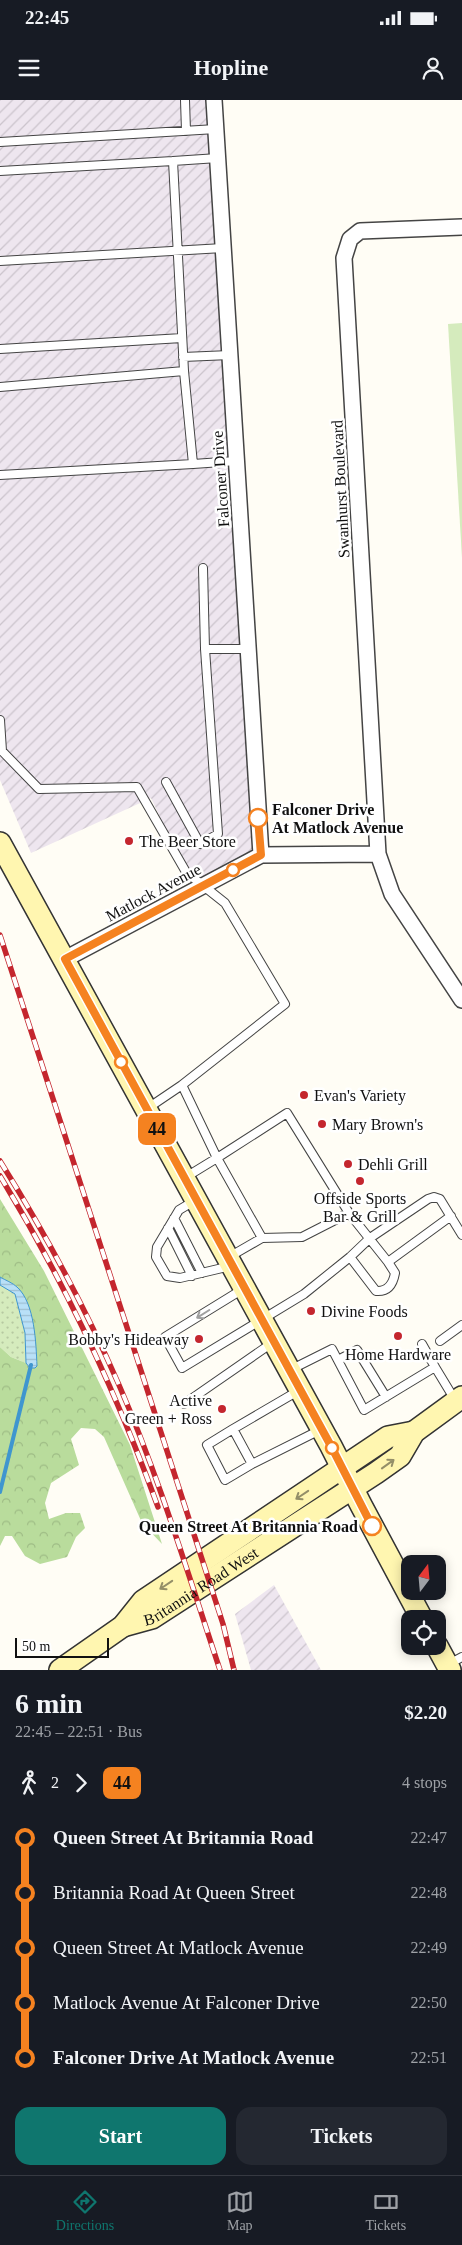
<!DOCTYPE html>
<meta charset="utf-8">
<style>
:root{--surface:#171b24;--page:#242831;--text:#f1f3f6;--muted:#9ea1a6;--line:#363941;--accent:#0f766e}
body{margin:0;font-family:Georgia,serif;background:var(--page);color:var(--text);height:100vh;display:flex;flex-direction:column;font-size:19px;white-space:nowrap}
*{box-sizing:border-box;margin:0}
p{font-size:16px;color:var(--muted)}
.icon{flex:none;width:28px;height:28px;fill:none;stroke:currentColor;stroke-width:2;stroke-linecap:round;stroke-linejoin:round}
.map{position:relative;height:1570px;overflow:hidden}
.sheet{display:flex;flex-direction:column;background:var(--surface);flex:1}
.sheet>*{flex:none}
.badge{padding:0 10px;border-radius:8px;font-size:18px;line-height:32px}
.needle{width:32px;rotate:16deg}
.tools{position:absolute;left:401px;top:1455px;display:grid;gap:10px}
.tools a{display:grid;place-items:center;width:45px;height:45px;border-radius:10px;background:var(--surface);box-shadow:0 2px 12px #0003;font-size:25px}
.scale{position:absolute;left:15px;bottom:12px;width:94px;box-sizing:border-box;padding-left:5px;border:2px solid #111;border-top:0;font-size:14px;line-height:18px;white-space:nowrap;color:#111;-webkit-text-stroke:4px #fff;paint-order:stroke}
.map>.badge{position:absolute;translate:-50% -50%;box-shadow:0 0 0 2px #fff}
.legs{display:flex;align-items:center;gap:8px;height:55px;padding:0 15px;font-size:16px}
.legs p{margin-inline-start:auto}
.head{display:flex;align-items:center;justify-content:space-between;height:85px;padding:0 15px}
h1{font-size:28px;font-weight:600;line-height:38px}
.primary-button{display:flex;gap:10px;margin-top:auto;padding:10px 15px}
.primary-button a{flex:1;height:58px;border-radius:15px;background:var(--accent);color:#fff;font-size:20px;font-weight:600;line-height:58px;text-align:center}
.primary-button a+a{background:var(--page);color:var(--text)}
ul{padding:0 15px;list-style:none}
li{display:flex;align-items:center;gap:18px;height:55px;font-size:19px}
li i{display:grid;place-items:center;width:8px;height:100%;margin:0 6px;background:currentColor}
li i::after{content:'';width:12px;height:12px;margin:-6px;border:4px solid;border-radius:50%;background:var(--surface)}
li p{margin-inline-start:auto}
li:first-child i{background:linear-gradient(#0000 50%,currentColor 0)}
li:last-child i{background:linear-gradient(currentColor 50%,#0000 0)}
.status{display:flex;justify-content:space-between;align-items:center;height:35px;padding:0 25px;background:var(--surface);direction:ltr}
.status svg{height:14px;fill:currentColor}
header{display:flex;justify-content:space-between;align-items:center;height:65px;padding:0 15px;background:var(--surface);font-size:22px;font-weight:600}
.dock{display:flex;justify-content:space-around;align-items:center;height:70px;border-top:1px solid var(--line);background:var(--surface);font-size:14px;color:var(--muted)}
.dock a{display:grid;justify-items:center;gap:2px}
.dock .selected{color:var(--accent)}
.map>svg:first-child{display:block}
.industrial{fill:url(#industrial-furrows)}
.grass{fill:url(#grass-dots)}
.forest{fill:url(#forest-crowns)}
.park{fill:#d5ebbd}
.water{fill:url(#water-rules);stroke:#3f96cf}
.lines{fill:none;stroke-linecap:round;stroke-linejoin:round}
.stream{stroke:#3f96cf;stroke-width:4}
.lane-casing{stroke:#444;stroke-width:10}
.street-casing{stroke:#444;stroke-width:18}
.secondary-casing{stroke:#333;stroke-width:24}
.lane{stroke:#fff;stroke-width:8}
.street{stroke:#fff;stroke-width:15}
.secondary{stroke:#fff6b0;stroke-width:21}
.rail-casing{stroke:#c4262e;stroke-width:5.5}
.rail{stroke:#fff;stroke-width:4;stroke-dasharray:11;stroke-linecap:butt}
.oneway{stroke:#a0a0a0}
.oneway2{stroke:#948f68}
.line-1-casing{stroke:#fff;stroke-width:11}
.line-1{stroke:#f58220;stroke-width:8}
.stop-1-dot{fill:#fff;stroke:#f58220;stroke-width:2.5}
.poi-dot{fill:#c4262e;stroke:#fff;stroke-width:2}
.labels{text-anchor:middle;stroke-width:5;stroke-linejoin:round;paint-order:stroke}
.street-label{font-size:16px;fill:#111;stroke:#fff}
.stop-label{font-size:16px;font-weight:bold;fill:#111;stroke:#fff;text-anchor:start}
.poi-label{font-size:16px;fill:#111;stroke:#fff;text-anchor:start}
</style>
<div class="status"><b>22:45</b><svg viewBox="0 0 49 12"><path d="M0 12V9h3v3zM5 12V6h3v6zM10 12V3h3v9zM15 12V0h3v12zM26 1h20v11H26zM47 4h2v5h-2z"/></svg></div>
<header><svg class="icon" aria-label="menu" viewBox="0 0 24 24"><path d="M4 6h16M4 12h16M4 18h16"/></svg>Hopline<svg class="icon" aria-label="person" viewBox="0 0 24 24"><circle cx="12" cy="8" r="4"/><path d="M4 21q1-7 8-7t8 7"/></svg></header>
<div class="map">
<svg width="462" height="1570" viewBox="0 0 462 1570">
<defs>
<pattern id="industrial-furrows" width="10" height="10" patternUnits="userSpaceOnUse" patternTransform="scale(1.25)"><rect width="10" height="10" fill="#eee6ef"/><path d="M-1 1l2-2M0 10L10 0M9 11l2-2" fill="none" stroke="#cbc4cc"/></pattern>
<pattern id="grass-dots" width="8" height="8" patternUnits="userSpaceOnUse" patternTransform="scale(1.25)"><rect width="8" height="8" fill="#d5ebbd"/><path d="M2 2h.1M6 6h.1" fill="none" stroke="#b6c8a1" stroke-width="1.8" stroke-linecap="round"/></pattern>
<pattern id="forest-crowns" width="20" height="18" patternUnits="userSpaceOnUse" patternTransform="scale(1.25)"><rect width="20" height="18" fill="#b9dc9c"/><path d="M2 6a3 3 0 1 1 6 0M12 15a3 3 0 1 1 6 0" fill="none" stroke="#9ebc85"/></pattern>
<pattern id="water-rules" width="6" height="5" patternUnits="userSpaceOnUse" patternTransform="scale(1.25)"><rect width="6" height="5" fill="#b9e0f7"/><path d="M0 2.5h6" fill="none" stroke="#9ebfd3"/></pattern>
</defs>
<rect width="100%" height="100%" fill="#fffdf5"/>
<!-- industrial -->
<path class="industrial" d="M0,0H214L261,755L204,786L186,772L151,698L31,753L0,680Z
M274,1485L321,1570H251L235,1514Z"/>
<!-- grass -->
<path class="grass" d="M0,1185C5,1187 10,1188 14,1192C26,1206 26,1245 26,1263L11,1257L0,1247Z"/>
<!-- forest -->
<path class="forest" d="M0,1099L44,1171L130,1345L162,1444L142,1423L104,1337L95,1329L81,1328L71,1339L79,1365L51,1383L45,1403L49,1419L66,1413H80L85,1428L76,1437L67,1457L40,1464L25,1456L12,1436H5L0,1446V1247L11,1257L26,1263L28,1266L35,1268L37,1266L36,1249L18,1187L0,1177Z"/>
<!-- park -->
<path class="park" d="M462,223V458L448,224Z"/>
<!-- water -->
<path class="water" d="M0,1177C5,1180 13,1183 17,1187C35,1203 36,1244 37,1266L35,1268H30L26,1263L25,1233L15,1194L0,1185Z"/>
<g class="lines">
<!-- stream -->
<path class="stream" d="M0,1392L31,1265"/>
<defs>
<path id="lane" d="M185,0L186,31
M0,42L216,29
M218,58L173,61L184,271L193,364L236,361
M0,71L173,61
M0,161L223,148
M0,249L182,238
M183,257L230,255
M0,287L184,271
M0,375L193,364
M203,468L205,549H248
M0,620L2,651L39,689L137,687L186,772L225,803L285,904L182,985
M166,682L200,744L218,734L205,549
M148,1008L182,985L217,1058L287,1013L349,1113L388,1162L451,1116
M186,1077L217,1058L262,1138L229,1157
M194,1101L179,1110L157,1147L156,1157L167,1176L180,1178L231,1166
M174,1118L202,1173
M168,1128L192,1176
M262,1138L302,1137L349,1113
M350,1157L376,1191C388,1192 393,1184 395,1173L388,1162
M243,1189L165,1237L182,1268L304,1194L350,1157L370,1138L428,1099L434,1097L440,1099L462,1135
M440,1241L462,1225
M422,1244L435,1267
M338,1260L357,1250L386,1297
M290,1270L332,1249L364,1310L435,1267L455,1300
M298,1291L233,1329L252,1364L320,1330
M184,1304L272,1243
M233,1329L207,1345L225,1380L252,1364
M449,1564L462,1557"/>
<path id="street" d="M214,0L261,755
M462,127L360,131L350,139L344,158L378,754L392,794L462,900
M65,859L261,755L378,754"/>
<g id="secondary">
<path d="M0,743L331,1346L361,1405L422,1519"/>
<path id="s1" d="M123,1526L152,1518L376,1373L400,1356L414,1332L462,1297"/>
<path d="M437,1546L450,1570"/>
<path d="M60,1570L123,1526L143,1501L388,1337L414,1332"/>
</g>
</defs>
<!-- lane casing -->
<use href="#lane" class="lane-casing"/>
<!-- street casing -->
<use href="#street" class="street-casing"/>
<!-- secondary casing -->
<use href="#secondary" class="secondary-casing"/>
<!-- lane -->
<use href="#lane" class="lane"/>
<!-- street -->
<use href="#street" class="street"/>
<!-- secondary -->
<use href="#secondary" class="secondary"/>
<defs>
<path id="rail" d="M0,835L223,1524L234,1570
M0,1061C45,1133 85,1207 119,1285C159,1377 188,1474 220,1570
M0,1076C64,1181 116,1291 158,1407"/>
</defs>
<!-- rail casing -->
<use href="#rail" class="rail-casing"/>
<!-- rail -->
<use href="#rail" class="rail"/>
</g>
<!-- one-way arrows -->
<defs><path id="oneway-shaft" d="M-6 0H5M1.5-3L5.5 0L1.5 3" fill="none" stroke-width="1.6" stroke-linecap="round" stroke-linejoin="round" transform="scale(1.25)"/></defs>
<use class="oneway" href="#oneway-shaft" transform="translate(203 1214) rotate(148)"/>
<g class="oneway2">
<use href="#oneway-shaft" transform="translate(388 1364) rotate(-36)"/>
<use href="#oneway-shaft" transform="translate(302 1395) rotate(146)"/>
<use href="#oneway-shaft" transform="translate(166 1485) rotate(146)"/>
</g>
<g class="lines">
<defs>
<path id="line-1" d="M258,718L261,755L65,859L331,1346L372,1426"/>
</defs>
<!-- line-1 casing -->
<use href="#line-1" class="line-1-casing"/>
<!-- line-1 -->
<use href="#line-1" class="line-1"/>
</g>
<!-- markers -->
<g class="stop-1-dot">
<circle cx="258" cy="718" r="9"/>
<circle cx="233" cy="770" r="6"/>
<circle cx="121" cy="962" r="6"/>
<circle cx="332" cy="1348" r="6"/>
<circle cx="372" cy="1426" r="9"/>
</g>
<g class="poi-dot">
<circle cx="129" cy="741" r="5"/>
<circle cx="304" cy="995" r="5"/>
<circle cx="322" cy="1024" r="5"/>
<circle cx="348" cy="1064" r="5"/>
<circle cx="360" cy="1081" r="5"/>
<circle cx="311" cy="1211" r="5"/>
<circle cx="398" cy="1236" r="5"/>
<circle cx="199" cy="1239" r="5"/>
<circle cx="222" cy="1309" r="5"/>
</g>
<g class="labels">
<!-- street labels -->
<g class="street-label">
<text transform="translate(220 379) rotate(-94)" y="6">Falconer Drive</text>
<text transform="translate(340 389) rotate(-93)" y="6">Swanhurst Boulevard</text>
<text transform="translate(153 792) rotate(-28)" y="6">Matlock Avenue</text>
<text dy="6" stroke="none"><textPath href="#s1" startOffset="88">Britannia Road West</textPath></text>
</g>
<!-- stop labels -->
<g class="stop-label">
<text x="272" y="715">Falconer Drive<tspan x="272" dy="18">At Matlock Avenue</tspan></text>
<text x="358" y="1432" text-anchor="end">Queen Street At Britannia Road</text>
</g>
<!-- poi labels -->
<g class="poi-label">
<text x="139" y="747">The Beer Store</text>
<text x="314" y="1001">Evan's Variety</text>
<text x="332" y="1030">Mary Brown's</text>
<text x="358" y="1070">Dehli Grill</text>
<text x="360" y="1104" text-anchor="middle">Offside Sports<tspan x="360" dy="18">Bar &amp; Grill</tspan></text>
<text x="321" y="1217">Divine Foods</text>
<text x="189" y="1245" text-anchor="end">Bobby's Hideaway</text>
<text x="398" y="1260" text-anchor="middle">Home Hardware</text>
<text x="212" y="1306" text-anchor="end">Active<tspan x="212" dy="18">Green + Ross</tspan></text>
</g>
</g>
</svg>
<div class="tools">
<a><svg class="needle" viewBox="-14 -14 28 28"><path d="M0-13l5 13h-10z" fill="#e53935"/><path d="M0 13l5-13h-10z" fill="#9ea1a6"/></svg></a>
<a><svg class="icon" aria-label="locate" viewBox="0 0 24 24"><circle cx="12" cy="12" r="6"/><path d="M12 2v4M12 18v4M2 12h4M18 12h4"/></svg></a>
</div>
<div class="scale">50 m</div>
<b class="badge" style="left:157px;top:1029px;background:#f58220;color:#111">44</b>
</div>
<section class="sheet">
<div class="head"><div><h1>6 min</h1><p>22:45 – 22:51 · Bus</p></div><b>$2.20</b></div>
<div class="legs"><svg class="icon" aria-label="walk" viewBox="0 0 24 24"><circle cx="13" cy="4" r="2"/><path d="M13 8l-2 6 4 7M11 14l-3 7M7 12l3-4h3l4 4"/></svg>2<svg class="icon" aria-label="forward" viewBox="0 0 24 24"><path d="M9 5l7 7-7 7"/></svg><b class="badge" style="background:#f58220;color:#111">44</b><p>4 stops</p></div>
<ul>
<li><i style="color:#f58220"></i><b>Queen Street At Britannia Road</b><p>22:47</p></li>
<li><i style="color:#f58220"></i><span>Britannia Road At Queen Street</span><p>22:48</p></li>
<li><i style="color:#f58220"></i><span>Queen Street At Matlock Avenue</span><p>22:49</p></li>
<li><i style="color:#f58220"></i><span>Matlock Avenue At Falconer Drive</span><p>22:50</p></li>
<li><i style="color:#f58220"></i><b>Falconer Drive At Matlock Avenue</b><p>22:51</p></li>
</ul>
<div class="primary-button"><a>Start</a><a>Tickets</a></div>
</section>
<nav class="dock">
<a class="selected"><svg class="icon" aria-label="directions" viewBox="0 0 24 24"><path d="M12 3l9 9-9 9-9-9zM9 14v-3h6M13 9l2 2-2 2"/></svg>Directions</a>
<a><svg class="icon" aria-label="map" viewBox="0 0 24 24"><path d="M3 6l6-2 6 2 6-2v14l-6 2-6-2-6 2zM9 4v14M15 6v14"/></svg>Map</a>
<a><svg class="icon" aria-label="tickets" viewBox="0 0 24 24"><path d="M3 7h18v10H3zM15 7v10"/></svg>Tickets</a>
</nav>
